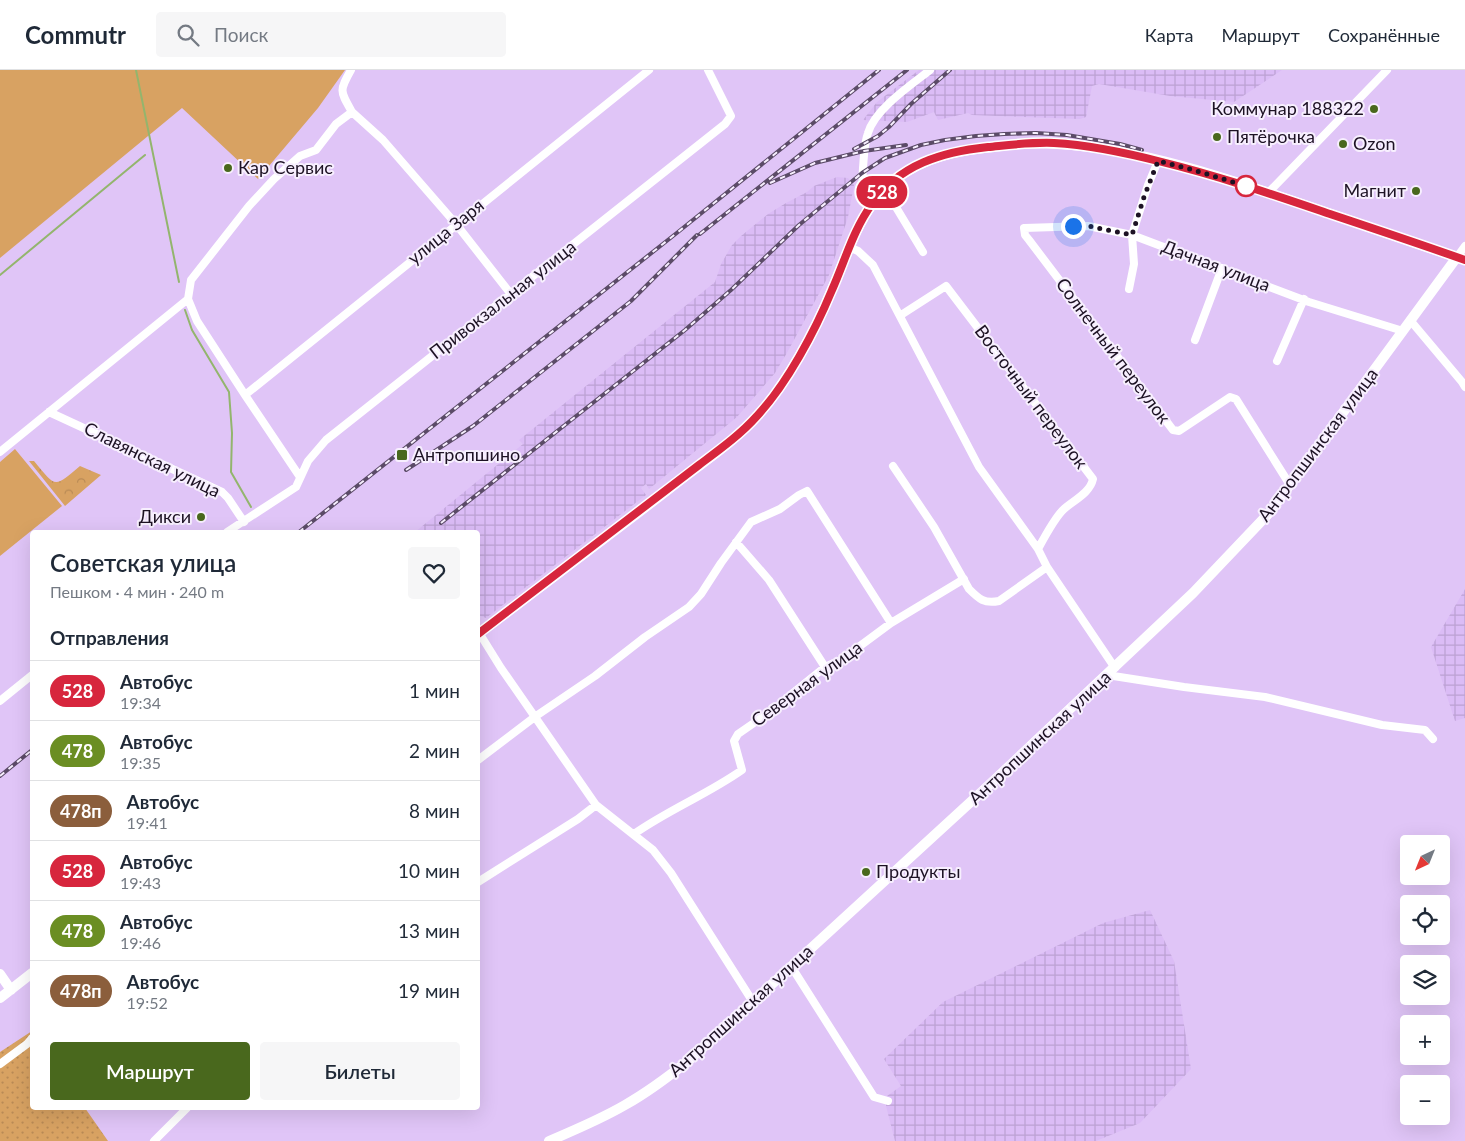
<!DOCTYPE html>
<html lang="ru">
<meta charset="utf-8">
<style>
:root{--surface:#fff;--page:#f6f6f7;--text:#1f2937;--muted:#747a83;--line:#e0e1e3;--accent:#49681d}
body{margin:0;font-family:Lato,sans-serif;background:var(--page);color:var(--text);height:100vh;display:flex;flex-direction:column;font-size:19px;white-space:nowrap}
*{box-sizing:border-box;margin:0}
p{font-size:16px;color:var(--muted)}
.icon{flex:none;width:28px;height:28px;fill:none;stroke:currentColor;stroke-width:2;stroke-linecap:round;stroke-linejoin:round}
.map{position:relative;flex:1;overflow:hidden}
.side{position:absolute;left:30px;top:460px;width:450px;height:580px;display:flex;flex-direction:column;background:var(--surface);border-radius:5px;box-shadow:0 5px 20px #0002}
.side>*{flex:none}
.badge{padding:0 10px;border-radius:16px;font-size:18px;line-height:32px}
.needle{width:32px;rotate:223deg}
.fabs{position:absolute;left:1400px;top:765px;display:grid;gap:10px}
.fabs a{display:grid;place-items:center;width:50px;height:50px;border-radius:5px;background:var(--surface);box-shadow:0 5px 20px #0002;font-size:25px}
.you{position:absolute;width:25px;height:25px;margin:-12px;border:4px solid #fff;border-radius:50%;background:#1a73e8;box-shadow:0 0 0 8px #1a73e833}
.map>.badge{position:absolute;translate:-50% -50%;box-shadow:0 0 0 2px #fff}
h2{padding:0 20px;font-size:19px;line-height:45px}
.round{display:grid;place-items:center;flex:none;width:52px;height:52px;border-radius:5px;background:var(--page)}
.overview{display:flex;align-items:center;justify-content:space-between;height:85px;padding:0 20px}
h1{font-size:24px;font-weight:600;line-height:38px}
.button{display:flex;gap:10px;margin-top:auto;padding:10px 20px}
.button a{flex:1;height:58px;border-radius:5px;background:var(--accent);color:#fff;font-size:20px;font-weight:600;line-height:58px;text-align:center}
.button a+a{background:var(--page);color:var(--text)}
ul{padding:0;list-style:none}
li{display:flex;align-items:center;gap:15px;height:60px;padding:0 20px;border-top:1px solid var(--line)}
li div{flex:1}
li b{display:block;font-size:19px}
li em{font-style:normal}
li .badge{min-width:55px;font-weight:700;text-align:center}
header{display:flex;align-items:center;gap:30px;box-sizing:border-box;height:70px;padding:0 25px;background:var(--surface);border-bottom:1px solid var(--line)}
header strong{font-size:24px}
nav{display:flex;gap:28px;margin-inline-start:auto;font-size:18px}
.search{width:350px;height:45px;background:var(--page);display:flex;align-items:center;gap:12px;box-sizing:border-box;padding:0 18px;border-radius:5px;color:var(--muted);font-size:19px}
.map>svg:first-child{display:block}
.industrial{fill:url(#industrial-grid)}
.grass{fill:#d8a262}
.park{fill:url(#park-crowns)}
.garden{fill:url(#garden-dots)}
.lines{fill:none;stroke-linecap:round;stroke-linejoin:round}
.stream{stroke:#93b56d;stroke-width:2}
.minor{stroke:#fff;stroke-width:8}
.tertiary{stroke:#fff;stroke-width:10}
.rail-casing{stroke:#5b4b67;stroke-width:4}
.rail{stroke:#f7effe;stroke-width:2;stroke-dasharray:5.5;stroke-linecap:butt}
.line-casing{stroke:#fff;stroke-width:11}
.line{stroke:#d7263d;stroke-width:8}
.walk{stroke:#1d1224;stroke-width:5;stroke-dasharray:0 9}
.poi-dot{fill:#49681d;stroke:#f7effe;stroke-width:2}
.stop-dot{fill:#fff;stroke:#d7263d;stroke-width:2.5}
.labels{text-anchor:middle;stroke-width:4;stroke-linejoin:round;paint-order:stroke}
.poi-label{font-size:18px;fill:#1d1224;stroke:#f7effe;text-anchor:start}
.street-label{font-size:18px;fill:#1d1224;stroke:#f7effe}
</style>
<header>
<strong>Commutr</strong>
<div class="search"><svg class="icon" aria-label="search" viewBox="0 0 24 24"><circle cx="10" cy="10" r="6"/><path d="M15 15l6 6"/></svg>Поиск</div>
<nav><a>Карта</a><a>Маршрут</a><a>Сохранённые</a></nav>
</header>
<div class="map">
<svg width="1465" height="1071" viewBox="0 0 1465 1071">
<defs>
<pattern id="industrial-grid" width="8" height="8" patternUnits="userSpaceOnUse" patternTransform="scale(1.25)"><rect width="8" height="8" fill="#dbbcf6"/><path d="M0 4h8M4 0v8" fill="none" stroke="#bca1d3"/></pattern>
<pattern id="park-crowns" width="20" height="18" patternUnits="userSpaceOnUse" patternTransform="scale(1.25)"><rect width="20" height="18" fill="#d8a262"/><path d="M2 6a3 3 0 1 1 6 0M12 15a3 3 0 1 1 6 0" fill="none" stroke="#b98a55"/></pattern>
<pattern id="garden-dots" width="8" height="8" patternUnits="userSpaceOnUse" patternTransform="scale(1.25)"><rect width="8" height="8" fill="#d8a262"/><path d="M2 2h.1M6 6h.1" fill="none" stroke="#b98a55" stroke-width="1.8" stroke-linecap="round"/></pattern>
</defs>
<rect width="100%" height="100%" fill="#e0c5f7"/>
<!-- industrial -->
<path class="industrial" d="M919,0H1282L1234,32L1170,26L1099,14L1092,16L1086,47L1080,49L972,45L968,43L938,50L934,42L907,52L863,50L877,32Z
M837,107L848,108L854,115L848,147L829,205L788,281L775,303L737,347L649,419L646,414L641,418L646,425L486,548L478,545V462H415L523,374L519,370L715,212L721,194L732,175L741,166L768,144L786,133L807,122L814,116Z
M1465,519V648L1455,651L1431,577Z
M1150,840L1174,891L1191,999L1140,1053L1096,1071H895L886,1036L887,1026L901,1016L884,989L943,932L1103,853Z"/>
<!-- grass -->
<path class="grass" d="M0,0H345L318,38L258,109L182,38L0,188Z
M15,379L62,436L0,486V392Z"/>
<!-- park -->
<path class="park" d="M29,391H34C56,417 53,419 80,396L101,405L65,436Z"/>
<!-- garden -->
<path class="garden" d="M32,961V1038H85L108,1071H0V982Z"/>
<g class="lines">
<!-- stream -->
<path class="stream" d="M136,0L179,212
M0,205L145,85
M185,240L192,260L229,322L232,363L231,402L251,437"/>
<!-- minor -->
<path class="minor" d="M352,42L383,70L456,154L510,223
M885,119L923,182
M1268,123L1387,0
M873,133C861,123 862,112 863,98C864,86 864,74 868,63C875,39 911,15 930,0
M849,177L858,181L873,195L979,397L1038,479L1047,497L1115,598
M1457,187L1465,176
M1129,219L1134,194L1132,165L1148,115L1158,91
M901,245L946,216L1093,409C1090,423 1074,430 1064,439C1055,447 1044,468 1038,479
M1410,250L1462,312L1465,317
M1195,270L1222,198
M1277,291L1304,229
M245,325L649,0
M49,342L222,422L228,428L244,452
M0,382L188,229
M893,396L934,457L969,519C979,529 984,534 999,531L1047,497
M300,407L245,325L197,251L188,229L191,210L249,136L274,109L300,86L316,80L336,54L352,42C340,21 339,21 351,0
M1290,415L1236,329L1230,327L1179,361L1173,360L1029,170L1025,165L1024,158L1088,156L1132,165L1309,232L1403,261
M227,462L296,417L308,391L326,370L725,54L731,46L708,0
M736,472L769,510L825,597
M478,561L501,598L596,735L653,780L671,803L753,932
M1107,605L1184,617L1265,627L1382,655L1425,660L1433,669
M0,631L32,605
M478,690L536,646L595,606L645,567L689,537L701,524L721,493L751,452L780,439L799,425L807,421L891,553
M634,764C668,740 708,724 742,700L734,671L738,664L777,637L794,622L825,597L841,590L891,553L964,509
M478,812L578,749L596,735
M791,896L874,1027L888,1031
M0,994L27,974L32,968
M154,1071L187,1038"/>
<!-- tertiary -->
<path class="tertiary" d="M478,564C541,516 606,468 669,419C699,395 733,373 759,344C788,311 816,259 833,217C848,183 858,147 884,120C910,92 947,82 984,78C1008,75 1033,72 1057,74C1147,79 1241,113 1325,142C1372,158 1418,174 1465,190
M0,904L11,920
M0,928L32,903
M549,1071C575,1060 601,1049 625,1035C648,1022 668,1007 688,991L987,717L1193,523L1270,442L1457,187"/>
<defs>
<path id="rail" d="M854,79L878,66L889,57L911,34L950,0
M770,113L815,93L864,81L906,75
M700,164L907,0
M406,400L473,356L631,231L697,165
M441,453L685,260L731,220L799,155L862,103L885,88L921,75L945,70L976,66L1004,64L1036,63L1067,65L1120,74L1142,80
M299,462L678,162L879,0
M0,706L32,680"/>
</defs>
<!-- rail casing -->
<use href="#rail" class="rail-casing"/>
<!-- rail -->
<use href="#rail" class="rail"/>
</g>
<g class="lines">
<defs>
<path id="line" d="M478,564L699,395C719,380 740,365 757,346C787,314 815,261 832,220C845,191 853,160 872,134C900,94 942,82 988,77C1009,75 1032,72 1054,73C1090,75 1127,83 1162,92C1219,106 1274,125 1330,144C1375,159 1420,174 1465,190"/>
</defs>
<!-- line casing -->
<use href="#line" class="line-casing"/>
<!-- line -->
<use href="#line" class="line"/>
<!-- walk -->
<path class="walk" d="M1073,156H1088L1132,165L1144,127L1158,91L1190,99L1246,116"/>
</g>
<!-- markers -->
<g class="poi-dot">
<circle cx="1374" cy="39" r="5"/>
<circle cx="1217" cy="67" r="5"/>
<circle cx="1343" cy="74" r="5"/>
<circle cx="228" cy="98" r="5"/>
<circle cx="1416" cy="121" r="5"/>
<rect x="396" y="379" width="12" height="12" rx="2.5"/>
<circle cx="201" cy="447" r="5"/>
<circle cx="866" cy="802" r="5"/>
</g>
<circle class="stop-dot" cx="1246" cy="116" r="10"/>
<g class="labels">
<!-- poi labels -->
<g class="poi-label">
<text x="1364" y="45" text-anchor="end">Коммунар 188322</text>
<text x="1227" y="73">Пятёрочка</text>
<text x="1353" y="80">Ozon</text>
<text x="238" y="104">Кар Сервис</text>
<text x="1406" y="127" text-anchor="end">Магнит</text>
<text x="413" y="391">Антропшино</text>
<text x="191" y="453" text-anchor="end">Дикси</text>
<text x="876" y="808">Продукты</text>
</g>
<!-- street labels -->
<g class="street-label">
<text transform="translate(446 162) rotate(-39)" y="6">улица Заря</text>
<text transform="translate(1216 196) rotate(21)" y="6">Дачная улица</text>
<text transform="translate(503 230) rotate(-38)" y="6">Привокзальная улица</text>
<text transform="translate(1113 281) rotate(53)" y="6">Солнечный переулок</text>
<text transform="translate(1031 327) rotate(53)" y="6">Восточный переулок</text>
<text transform="translate(1318 375) rotate(-53)" y="6">Антропшинская улица</text>
<text transform="translate(152 390) rotate(26)" y="6">Славянская улица</text>
<text transform="translate(807 614) rotate(-36)" y="6">Северная улица</text>
<text transform="translate(1040 668) rotate(-43)" y="6">Антропшинская улица</text>
<text transform="translate(741 941) rotate(-42)" y="6">Антропшинская улица</text>
</g>
</g>
</svg>
<div class="fabs">
<a><svg class="needle" viewBox="-14 -14 28 28"><path d="M0-13l5 13h-10z" fill="#e53935"/><path d="M0 13l5-13h-10z" fill="#747a83"/></svg></a>
<a><svg class="icon" aria-label="locate" viewBox="0 0 24 24"><circle cx="12" cy="12" r="6"/><path d="M12 2v4M12 18v4M2 12h4M18 12h4"/></svg></a>
<a><svg class="icon" aria-label="layers" viewBox="0 0 24 24"><path d="M12 4l9 5-9 5-9-5zM3 14l9 5 9-5"/></svg></a>
<a>+</a>
<a>−</a>
</div>
<div class="you" style="left:1073px;top:156px"></div>
<b class="badge" style="left:882px;top:122px;background:#d7263d;color:#fff">528</b>
<section class="side">
<div class="overview"><div><h1>Советская улица</h1><p>Пешком · 4 мин · 240 m</p></div><a class="round"><svg class="icon" aria-label="heart" viewBox="0 0 24 24"><path d="M12 20l-8-8c-3-5 5-10 8-4 3-6 11-1 8 4z"/></svg></a></div>
<h2>Отправления</h2>
<ul>
<li><span class="badge" style="background:#d7263d;color:#fff">528</span><div><b>Автобус</b><p>19:34</p></div><em>1 мин</em></li>
<li><span class="badge" style="background:#6b8e23;color:#fff">478</span><div><b>Автобус</b><p>19:35</p></div><em>2 мин</em></li>
<li><span class="badge" style="background:#8b5e3c;color:#fff">478п</span><div><b>Автобус</b><p>19:41</p></div><em>8 мин</em></li>
<li><span class="badge" style="background:#d7263d;color:#fff">528</span><div><b>Автобус</b><p>19:43</p></div><em>10 мин</em></li>
<li><span class="badge" style="background:#6b8e23;color:#fff">478</span><div><b>Автобус</b><p>19:46</p></div><em>13 мин</em></li>
<li><span class="badge" style="background:#8b5e3c;color:#fff">478п</span><div><b>Автобус</b><p>19:52</p></div><em>19 мин</em></li>
</ul>
<div class="button"><a>Маршрут</a><a>Билеты</a></div>
</section>
</div>
